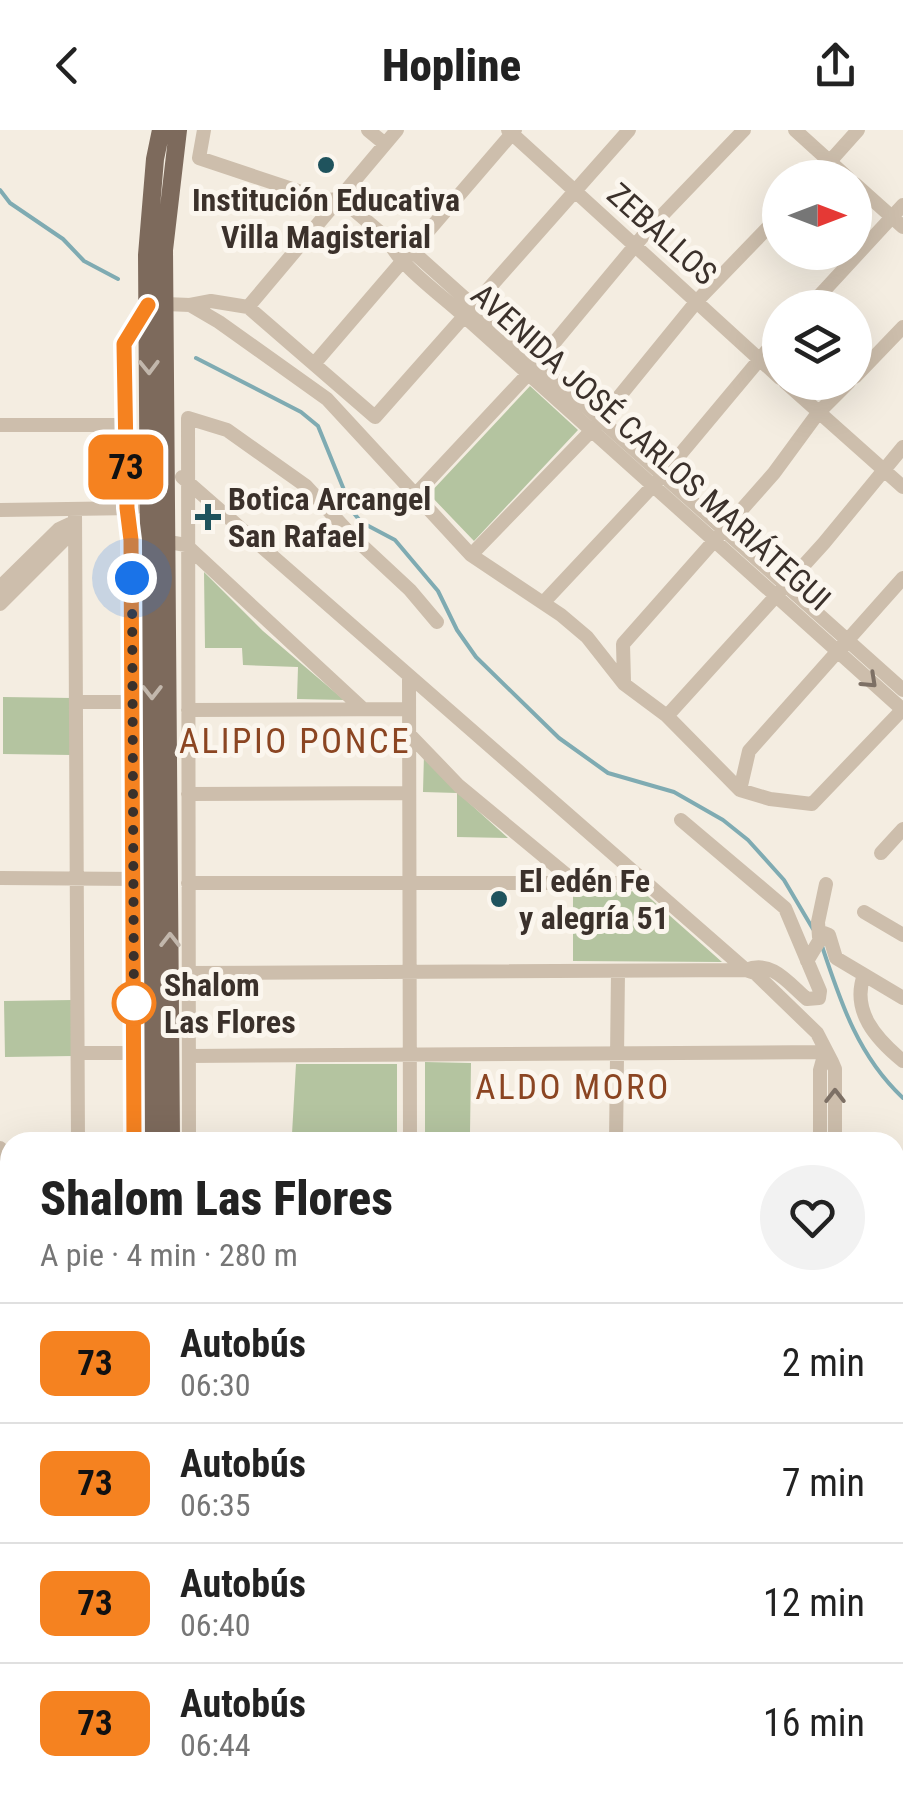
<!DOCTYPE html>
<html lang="es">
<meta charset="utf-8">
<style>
:root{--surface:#fff;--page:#f2f2f2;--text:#222;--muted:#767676;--line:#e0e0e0}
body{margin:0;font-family:"Roboto Condensed",sans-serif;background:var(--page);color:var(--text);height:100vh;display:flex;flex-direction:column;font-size:38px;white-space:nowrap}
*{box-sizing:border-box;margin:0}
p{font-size:32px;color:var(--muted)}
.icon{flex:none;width:55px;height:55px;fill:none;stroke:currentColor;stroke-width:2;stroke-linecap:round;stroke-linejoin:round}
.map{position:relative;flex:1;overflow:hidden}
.details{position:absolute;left:0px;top:1002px;width:905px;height:672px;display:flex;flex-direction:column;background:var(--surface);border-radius:30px 30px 0 0;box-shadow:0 10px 40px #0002}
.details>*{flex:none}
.badge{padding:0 20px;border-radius:15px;font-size:35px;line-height:65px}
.needle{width:65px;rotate:90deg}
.buttons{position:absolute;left:762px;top:30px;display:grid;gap:20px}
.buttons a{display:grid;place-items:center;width:110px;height:110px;border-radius:50%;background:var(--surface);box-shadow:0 10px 40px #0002;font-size:50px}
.you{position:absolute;width:50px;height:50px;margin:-25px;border:8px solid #fff;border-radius:50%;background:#1a73e8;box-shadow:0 0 0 15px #1a73e833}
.map>.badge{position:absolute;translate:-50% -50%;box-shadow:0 0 0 5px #fff}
.round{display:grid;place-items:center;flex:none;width:105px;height:105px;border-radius:52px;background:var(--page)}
.overview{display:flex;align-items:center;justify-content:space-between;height:170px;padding:0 40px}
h1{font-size:48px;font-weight:800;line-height:75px}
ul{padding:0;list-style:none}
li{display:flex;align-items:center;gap:30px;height:120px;padding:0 40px;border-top:2px solid var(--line)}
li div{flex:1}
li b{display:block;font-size:38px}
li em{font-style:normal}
li .badge{min-width:110px;font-weight:700;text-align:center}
header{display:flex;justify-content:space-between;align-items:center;height:130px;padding:0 40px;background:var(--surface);font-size:45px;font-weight:800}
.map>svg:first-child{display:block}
.green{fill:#b4c4a0}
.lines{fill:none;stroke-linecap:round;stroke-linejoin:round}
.stream{stroke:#7fabb2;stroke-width:4}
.minor{stroke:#cdbeac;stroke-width:14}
.major{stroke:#7d6a5c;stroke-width:18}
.oneway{stroke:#c2b7ac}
.oneway2{stroke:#7d7065}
.line-casing{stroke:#fff;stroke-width:22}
.line{stroke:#f58220;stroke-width:15}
.walk{stroke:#3b312b;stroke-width:10;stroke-dasharray:0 18}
.poi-dot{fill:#1f535d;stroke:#fbf6ee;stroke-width:4}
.stop-dot{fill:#fff;stroke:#f58220;stroke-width:5}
.labels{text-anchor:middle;stroke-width:10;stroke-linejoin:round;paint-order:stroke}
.poi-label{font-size:32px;font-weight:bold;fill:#3b312b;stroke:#fbf6ee;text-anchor:start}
.street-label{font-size:32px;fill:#3b312b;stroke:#fbf6ee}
.stop-label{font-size:32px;font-weight:bold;fill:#3b312b;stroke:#fbf6ee;text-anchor:start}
.neighbourhood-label{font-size:35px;letter-spacing:2.5px;fill:#8b4522;stroke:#fbf6ee}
</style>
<header><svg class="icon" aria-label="back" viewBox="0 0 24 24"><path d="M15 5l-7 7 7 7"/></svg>Hopline<svg class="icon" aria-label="share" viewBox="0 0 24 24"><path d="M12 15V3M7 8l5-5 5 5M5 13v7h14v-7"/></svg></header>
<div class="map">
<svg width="903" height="1673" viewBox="0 0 903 1673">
<rect width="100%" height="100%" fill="#f4ede1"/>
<!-- green -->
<path class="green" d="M530,256L578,300L474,411L429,364Z
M204,442L263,501L344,570L297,569L298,537L243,535L242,518H205Z
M3,567L72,568V625L3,624Z
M424,624L457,662L508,708L457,707V663L423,662Z
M642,761L722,832L573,831V763Z
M73,870V926L5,927L4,871Z
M425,932L471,933L470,1003H425Z
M296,934H397V1003L292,1004Z"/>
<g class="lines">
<!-- stream -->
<path class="stream" d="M0,60L10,73L63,109L84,131L118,149
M196,228L301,282L318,296L353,382L361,392L395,410L438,461L457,500L476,527L559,608L608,643L674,662L723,690L748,710L784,750L813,799
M822,816C841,873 858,926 903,968"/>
<!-- minor -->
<path class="minor" d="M204,0L199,28L325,70L341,69L388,109C397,134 444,167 464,186L903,580
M368,0L385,14
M508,0L780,248
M795,0L848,48
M815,48L858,0
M855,54L903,97
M388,109L397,111L412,121L903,560
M165,174L190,175L219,192L327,269L471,425L561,485L587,507L624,554L667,586L740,660L770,669L812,674L903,579
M190,175L211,171L248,177L375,287L629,0
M248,177L397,0
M808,178L903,75
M314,234L515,0
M855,247L903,197
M785,252L903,357
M0,295H126
M182,347L746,840L755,843L817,903L832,932L835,939V1012
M414,366L529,243L648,100L744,0
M0,380L135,378
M75,380L78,1012
M157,410L186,415L363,579
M471,425L592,300L697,171L780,85
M0,457L59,399L74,392
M543,473L663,345L780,205
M0,474L66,408L74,393
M409,546L410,1012
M624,552L623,514L774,343L818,283L849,252
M83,572H125
M188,580L408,579
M667,586L824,413L903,317
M408,603L459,656L575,752
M740,660L749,621L903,448
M188,664L408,663
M881,723L903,699
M0,748L139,749
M188,753H647
M864,782L903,805
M819,807L818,792L826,754
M807,831L824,803L829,805L836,828L903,868
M188,843L746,840C772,829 789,854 807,869L819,868L820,861L785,778L681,690
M864,845C851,881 876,909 903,931
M85,923H122
M189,926L825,922
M134,1012L131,411L127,378L124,215L147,176
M189,1012L188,288L227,300L306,356L352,406L410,460L437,492
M211,1012L820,1010
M616,1012L618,842
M820,1012V940L825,922
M0,1018L10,1028
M0,1035L10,1045
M895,1092H903
M0,1104H10
M0,1154H10
M0,1204H10
M895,1226H903
M0,1273L10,1263
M0,1290L10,1280
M895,1314H903
M895,1400H903
M895,1488H903
M0,1561H10
M895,1595H903
M80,1665V1673
M137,1665V1673
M193,1665V1673
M412,1665V1673
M622,1665V1673
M826,1665V1673
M842,1665V1673"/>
<!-- major -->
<path class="major" d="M153,1012L147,125L155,29L161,0
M171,1012L164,120L178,0
M156,1665V1673
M174,1665V1673"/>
</g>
<!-- one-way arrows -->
<defs><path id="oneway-chevron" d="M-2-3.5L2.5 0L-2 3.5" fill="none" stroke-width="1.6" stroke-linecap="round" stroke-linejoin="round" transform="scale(2.5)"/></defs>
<g class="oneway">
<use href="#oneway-chevron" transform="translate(149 237) rotate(89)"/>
<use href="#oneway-chevron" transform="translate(152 562) rotate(90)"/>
<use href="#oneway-chevron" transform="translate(170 810) rotate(-90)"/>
</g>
<g class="oneway2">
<use href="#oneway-chevron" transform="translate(870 551) rotate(43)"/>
<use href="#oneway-chevron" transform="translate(835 966) rotate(-90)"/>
</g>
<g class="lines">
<defs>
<path id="line" d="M134,1012L131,410L127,378L124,214L148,175"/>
</defs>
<!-- line casing -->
<use href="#line" class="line-casing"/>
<!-- line -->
<use href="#line" class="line"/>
<!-- walk -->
<path class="walk" d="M132,448L134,884V873"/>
</g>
<!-- markers -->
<g class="poi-dot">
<circle cx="326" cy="35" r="10"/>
<path d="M203 372h10v10h10v10h-10v10h-10v-10h-10v-10h10z"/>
<circle cx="499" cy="769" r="10"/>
</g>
<circle class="stop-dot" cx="134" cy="873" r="20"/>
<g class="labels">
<!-- poi labels -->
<g class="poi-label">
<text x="326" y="81" text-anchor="middle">Institución Educativa<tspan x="326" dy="37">Villa Magisterial</tspan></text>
<text x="228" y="380">Botica Arcangel<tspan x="228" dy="37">San Rafael</tspan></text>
<text x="519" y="762">El edén Fe<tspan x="519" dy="37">y alegría 51</tspan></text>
</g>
<!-- street labels -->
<g class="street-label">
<text transform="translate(662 104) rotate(42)" y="11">ZEBALLOS</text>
<text transform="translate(651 317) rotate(42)" y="11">AVENIDA JOSÉ CARLOS MARIÁTEGUI</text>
</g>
<!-- stop labels -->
<g class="stop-label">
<text x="164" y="866">Shalom<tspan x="164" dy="37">Las Flores</tspan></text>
</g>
<!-- neighbourhood labels -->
<g class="neighbourhood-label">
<text x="295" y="623">ALIPIO PONCE</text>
<text x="573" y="969">ALDO MORO</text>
</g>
</g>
</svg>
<div class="buttons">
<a><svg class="needle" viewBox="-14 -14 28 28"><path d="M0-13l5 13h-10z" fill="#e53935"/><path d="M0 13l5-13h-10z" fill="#767676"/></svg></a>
<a><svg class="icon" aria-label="layers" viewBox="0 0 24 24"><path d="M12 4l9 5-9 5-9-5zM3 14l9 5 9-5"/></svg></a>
</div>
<div class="you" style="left:132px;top:448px"></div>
<b class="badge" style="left:126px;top:337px;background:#f58220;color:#111">73</b>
<section class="details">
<div class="overview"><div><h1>Shalom Las Flores</h1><p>A pie · 4 min · 280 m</p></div><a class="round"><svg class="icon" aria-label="heart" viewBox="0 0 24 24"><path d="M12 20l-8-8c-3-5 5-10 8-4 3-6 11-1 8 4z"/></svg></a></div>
<ul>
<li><span class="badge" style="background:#f58220;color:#111">73</span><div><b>Autobús</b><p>06:30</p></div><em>2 min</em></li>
<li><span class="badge" style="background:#f58220;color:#111">73</span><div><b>Autobús</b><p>06:35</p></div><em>7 min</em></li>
<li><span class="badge" style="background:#f58220;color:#111">73</span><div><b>Autobús</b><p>06:40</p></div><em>12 min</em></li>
<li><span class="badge" style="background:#f58220;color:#111">73</span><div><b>Autobús</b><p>06:44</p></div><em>16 min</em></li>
</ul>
</section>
</div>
